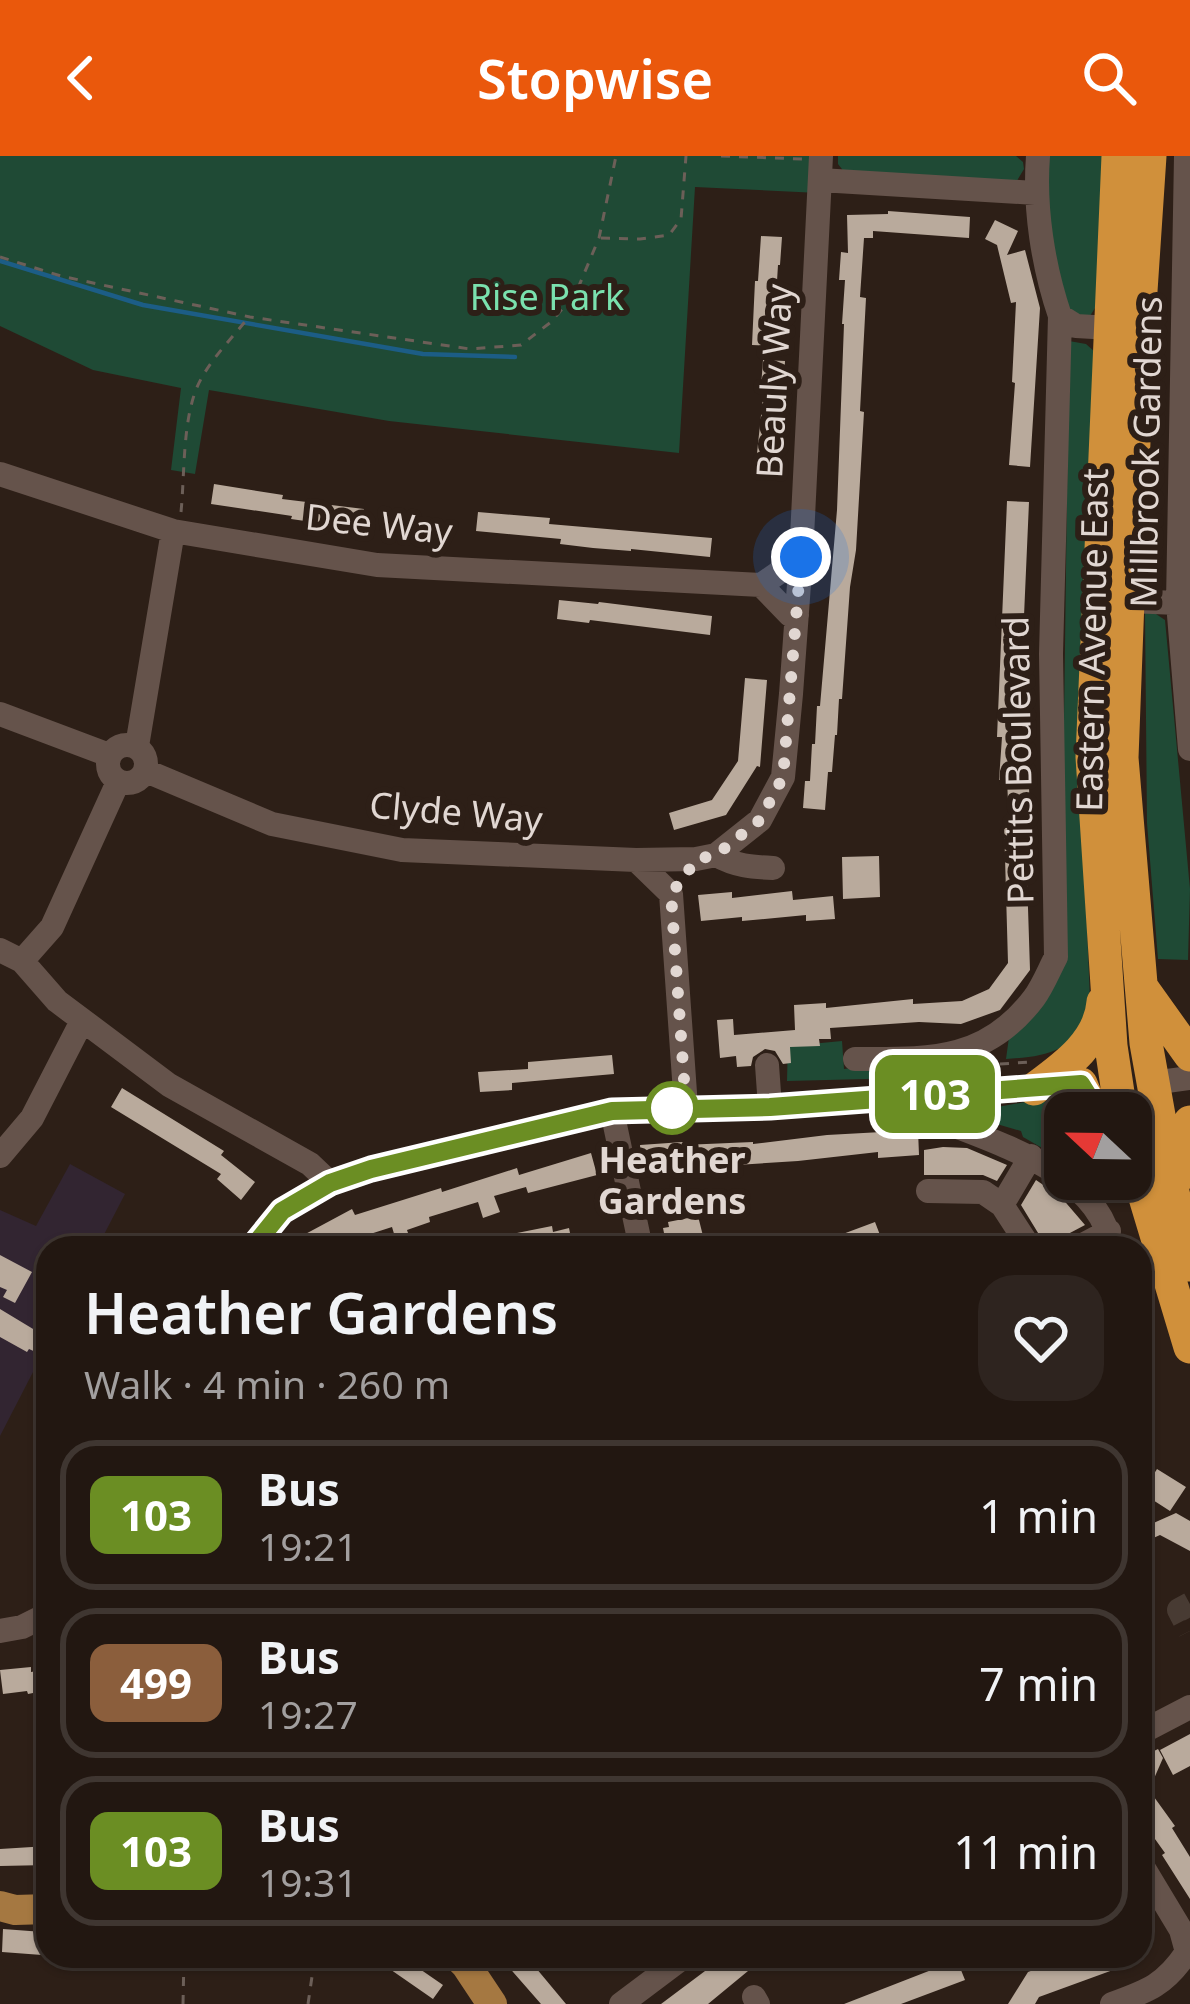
<!DOCTYPE html>
<meta charset="utf-8">
<style>
:root{--surface:#221711;--page:#2e241f;--text:#f1f3f6;--muted:#a29f9f;--line:#3f3631;--accent:#ea580c}
body{margin:0;font-family:"Noto Sans",sans-serif;background:var(--page);color:var(--text);height:100vh;display:flex;flex-direction:column;font-size:45px;white-space:nowrap}
*{box-sizing:border-box;margin:0}
p{font-size:39px;color:var(--muted)}
.icon{flex:none;width:66px;height:66px;fill:none;stroke:currentColor;stroke-width:2;stroke-linecap:round;stroke-linejoin:round}
.map{position:relative;flex:1;overflow:hidden}
.details{position:absolute;left:36px;top:1080px;width:1116px;height:732px;display:flex;flex-direction:column;background:var(--surface);border-radius:36px;box-shadow:0 3px 9px #0004,0 0 0 3px var(--line)}
.details>*{flex:none}
.badge{padding:0 24px;border-radius:18px;font-size:42px;line-height:78px}
.needle{width:78px;rotate:292deg}
.tools{position:absolute;left:1044px;top:936px;display:grid;gap:24px}
.tools a{display:grid;place-items:center;width:108px;height:108px;border-radius:24px;background:var(--surface);box-shadow:0 3px 9px #0004,0 0 0 3px var(--line);font-size:60px}
.you{position:absolute;width:60px;height:60px;margin:-30px;border:9px solid #fff;border-radius:50%;background:#1a73e8;box-shadow:0 0 0 18px #1a73e833}
.map>.badge{position:absolute;translate:-50% -50%;box-shadow:0 0 0 6px #fff}
.round{display:grid;place-items:center;flex:none;width:126px;height:126px;border-radius:36px;background:var(--page)}
.summary{display:flex;align-items:center;justify-content:space-between;height:204px;padding:0 48px}
h1{font-size:57px;font-weight:600;line-height:90px}
ul{padding:0;list-style:none}
li{display:flex;align-items:center;gap:36px;height:150px;margin:0 24px 18px;padding:0 24px;border:6px solid var(--line);border-radius:36px}
li div{flex:1}
li b{display:block;font-size:45px}
li em{font-style:normal}
li .badge{min-width:132px;font-weight:700;text-align:center}
header{display:flex;justify-content:space-between;align-items:center;height:156px;padding:0 48px;background:var(--accent);color:#fff;font-size:54px;font-weight:600}
.map>svg:first-child{display:block}
.education{fill:#322531}
.green{fill:#1f4a35}
.lines{fill:none;stroke-linecap:round;stroke-linejoin:round}
.stream{stroke:#1c5d86;stroke-width:4.5}
.building{fill:#b9aa9c}
.minor-tunnel{stroke:#483b33;stroke-width:24;stroke-dasharray:24 12;stroke-linecap:butt}
.path{stroke:#6c5f58;stroke-width:3;stroke-dasharray:9 9;stroke-linecap:butt}
.minor{stroke:#65534b;stroke-width:24}
.major{stroke:#a57841;stroke-width:30}
.highway{stroke:#d0903b;stroke-width:33}
.line-casing{stroke:#fff;stroke-width:27}
.line{stroke:#6b8e23;stroke-width:18}
.walk{stroke:#e1d7d2;stroke-width:12;stroke-dasharray:0 21.6}
.stop-dot{fill:#fff;stroke:#6b8e23;stroke-width:6}
.labels{text-anchor:middle;stroke-width:12;stroke-linejoin:round;paint-order:stroke}
.park-label{font-size:36px;fill:#7ae1ae;stroke:#2d1f17}
.street-label{font-size:36px;fill:#e1d7d2;stroke:#2d1f17}
.stop-label{font-size:36px;font-weight:bold;fill:#e1d7d2;stroke:#2d1f17}
</style>
<header><svg class="icon" aria-label="back" viewBox="0 0 24 24"><path d="M15 5l-7 7 7 7"/></svg>Stopwise<svg class="icon" aria-label="search" viewBox="0 0 24 24"><circle cx="10" cy="10" r="6"/><path d="M15 15l6 6"/></svg></header>
<div class="map">
<svg width="1190" height="1848" viewBox="0 0 1190 1848">
<rect width="100%" height="100%" fill="#2d1f17"/>
<!-- education -->
<path class="education" d="M70,1008L125,1038L97,1092H48V1187L0,1280V1054L36,1070Z"/>
<!-- green -->
<path class="green" d="M0,0H821L819,37L695,31L679,297L389,265L209,234L195,318L171,314L181,232L93,214L0,170Z
M838,0H1016L1023,6L1024,13L1015,28L845,17L838,8Z
M1046,0H1106L1100,144L1090,160L1074,158L1063,147L1043,45Z
M1069,185L1086,188L1095,196L1083,670L1090,845C1076,895 1053,900 1006,903L1009,881L1045,841L1062,718Z
M1153,456L1165,464L1190,733L1188,804L1158,803L1147,667L1145,457Z
M788,884L800,889L842,885L844,913L895,906L904,909L907,915L906,922L787,925Z
M1031,945L1075,947L1089,957H1065V1006L1060,1002L1059,996L1049,989L1044,993L1023,981L1021,975L990,966L985,971L965,962L964,957Z"/>
<g class="lines">
<!-- stream -->
<path class="stream" d="M0,105L143,149L423,198L515,201"/>
</g>
<!-- building -->
<path class="building" d="M888,55L970,61L969,82L873,75V82H864L860,141L866,142L860,255L864,256L856,394L850,431L842,543H839L837,579H835L832,616H828L825,654L803,652L805,625H810L812,588H815L817,550H820L837,354L844,168H842L845,124H839L841,96L848,97L847,59L888,58Z
M995,64L1018,75L1007,99L1025,94L1040,152L1030,311L1009,309L1015,227L1012,226L1016,146L1011,147L997,89L985,83Z
M761,80L782,81L780,109H778L773,190L752,189L755,125H758Z
M763,204L785,205L782,279H779L776,317L755,316L764,231H761Z
M214,328L283,339L282,343L364,353L361,373L291,363L292,360L211,348Z
M1007,345L1029,346L1018,597L1022,598L1020,631H1029L1030,658L1025,659L1030,814L1000,854L961,868L919,866L830,872L831,883H819L820,890L790,891L791,907L783,908L775,895L765,893L753,901L751,910L737,911L736,900L720,902L717,864L733,863L734,879L795,874L794,849L826,847V852L913,843V848L962,845L989,833L1008,807L1004,666H1009L1007,624H999L1002,581H997Z
M478,356L550,362L549,368L712,382L710,401L631,393V395L593,392L560,388L561,383L476,375Z
M559,444L598,448L599,446L712,460L710,479L590,464L589,467L557,463Z
M745,522L767,524L760,611L757,610L726,659L674,674L669,657L712,644L738,605Z
M879,700L880,741L843,743L842,701Z
M792,735L793,744L833,740L835,763L806,765V759L742,765V761L701,765L698,739L732,736V742Z
M612,899L614,918L512,927V934L480,936L478,916L528,913V906Z
M122,932L224,995L221,999L255,1026L241,1044L217,1023L221,1018L111,951Z
M918,974L919,999L878,1002V996L798,1005L642,1015L640,989L683,986V989L753,986V988L827,979Z
M943,991L967,992L1007,1009L997,1025L983,1019H924V994Z
M591,997L597,1019L528,1037L526,1031L494,1040L500,1056L483,1062L478,1046L429,1061L430,1066L407,1074L408,1077L395,1081L392,1071L364,1080L367,1087L359,1092H347L342,1089L336,1092H304L298,1082L352,1053L355,1059L441,1032L442,1036L517,1012L519,1019Z
M1036,1024L1061,1041L1085,1069L1068,1078L1061,1089L1060,1086L1046,1090L1021,1049Z
M698,1060L706,1092H667L663,1072L669,1071L668,1066Z
M875,1066L885,1092H809L808,1091Z
M552,1070L553,1076L569,1072L573,1092H520L517,1077Z
M0,1099L32,1116L15,1147L3,1141L7,1134L0,1131Z
M0,1153L48,1182L40,1198L29,1193L27,1196L0,1181Z
M1157,1313L1186,1331L1170,1355L1142,1337Z
M1176,1357L1190,1365V1395L1160,1379L1140,1388V1373Z
M31,1511V1516L48,1513V1534L28,1538L27,1535L3,1538L0,1514Z
M1190,1578V1610L1173,1619L1160,1594Z
M1158,1593L1163,1602L1149,1634L1175,1670L1172,1672L1190,1701V1743L1162,1699L1165,1697L1140,1662V1602Z
M48,1690V1709L0,1710V1693Z
M3,1773L43,1776L42,1799L2,1796Z
M371,1800H401L443,1829L433,1843Z
M499,1800H526L566,1848H541Z
M733,1800H736L748,1815L708,1848H661L713,1809L716,1814Z
M1071,1800H1108L1113,1814L1039,1841L1035,1848H1008L1028,1816Z
M957,1804L965,1824L901,1848H844Z"/>
<g class="lines">
<!-- minor-tunnel -->
<path class="minor-tunnel" d="M1190,1448L1179,1454L1190,1475"/>
<!-- path -->
<path class="path" d="M721,0L803,3
M601,82L640,83L669,79L681,63L686,0
M0,101L61,120L250,161L470,193L521,189L551,166L576,137L599,82L616,0
M181,356C185,316 182,257 201,223C213,201 232,182 248,162
M1000,908L1029,906
M1105,1023L1116,1046
M1111,1023L1117,1038
M564,1092L615,1081
M183,1848L184,1800
M308,1848L315,1800"/>
<!-- minor -->
<path class="minor" d="M1186,0L1178,447L1190,593
M820,24L1035,37
M1060,160L1076,170L1111,172
M0,318L173,375L377,409L761,429
M1128,445L1178,447
M797,459H790L761,429L801,401
M0,558L109,599
M108 608a19 19 0 1 1 38 0a19 19 0 1 1-38 0Z
M137,590L173,375
M146,615L272,668L402,694L636,704L696,703L716,699L760,664L783,621L791,538L801,401L821,0
M716,699C736,710 751,711 773,712
M636,704L671,738L686,951
M0,794L22,805L57,845L169,929L310,1008L330,1027
M22,805L52,771L118,626
M855,903C927,903 985,907 1034,842C1043,830 1049,814 1056,801L1051,498L1060,160C1043,110 1034,52 1038,0
M767,909L770,951
M1152,927L1190,922
M949,937L950,968C1006,990 1103,1022 1111,1092
M612,955L641,1092
M0,1000L32,962L82,865
M928,1035L983,1036L1002,1049
M252,1092L282,1055L330,1027L371,1013L612,955L770,951L1046,932
M1030,1092L1002,1049L1031,1000
M1077,1092L1109,1075
M0,1475L22,1471L48,1458
M1140,1577L1190,1551
M754,1841L758,1848
M621,1848L685,1800
M1112,1848C1148,1835 1165,1829 1187,1796L1181,1774L1140,1706"/>
<!-- major -->
<path class="major" d="M0,1750L15,1754L48,1753
M457,1800L466,1809L492,1848"/>
<!-- highway -->
<path class="highway" d="M1118,0L1092,601L1111,890L1121,957
M1150,0L1138,180L1122,602L1146,887L1172,1032L1190,1109
M1143,833L1190,899
M1081,928L1087,943L1099,957
M1034,933C1064,911 1100,886 1103,846
M1131,995L1190,1191
M1175,1025L1190,966"/>
</g>
<g class="lines">
<defs>
<path id="line" d="M252,1092L282,1055L330,1027L371,1013L612,955L770,951L1081,928L1099,957"/>
</defs>
<!-- line casing -->
<use href="#line" class="line-casing"/>
<!-- line -->
<use href="#line" class="line"/>
<!-- walk -->
<path class="walk" d="M672,952H686L671,738L697,703L716,699L760,664L783,621L801,401"/>
</g>
<!-- markers -->
<circle class="stop-dot" cx="672" cy="952" r="24"/>
<g class="labels">
<!-- park labels -->
<g class="park-label">
<text x="547" y="154">Rise Park</text>
</g>
<!-- street labels -->
<g class="street-label">
<text transform="translate(774 225) rotate(-87)" y="13">Beauly Way</text>
<text transform="translate(1146 296) rotate(-89)" y="13">Millbrook Gardens</text>
<text transform="translate(379 368) rotate(6)" y="13">Dee Way</text>
<text transform="translate(1092 484) rotate(-89)" y="13">Eastern Avenue East</text>
<text transform="translate(1018 604) rotate(-91)" y="13">Pettits Boulevard</text>
<text transform="translate(456 656) rotate(5)" y="13">Clyde Way</text>
</g>
<!-- stop labels -->
<g class="stop-label">
<text x="672" y="1017">Heather<tspan x="672" dy="41">Gardens</tspan></text>
</g>
</g>
</svg>
<div class="tools">
<a><svg class="needle" viewBox="-14 -14 28 28"><path d="M0-13l5 13h-10z" fill="#e53935"/><path d="M0 13l5-13h-10z" fill="#a29f9f"/></svg></a>
</div>
<div class="you" style="left:801px;top:401px"></div>
<b class="badge" style="left:935px;top:938px;background:#6b8e23;color:#fff">103</b>
<section class="details">
<div class="summary"><div><h1>Heather Gardens</h1><p>Walk · 4 min · 260 m</p></div><a class="round"><svg class="icon" aria-label="heart" viewBox="0 0 24 24"><path d="M12 20l-8-8c-3-5 5-10 8-4 3-6 11-1 8 4z"/></svg></a></div>
<ul>
<li><span class="badge" style="background:#6b8e23;color:#fff">103</span><div><b>Bus</b><p>19:21</p></div><em>1 min</em></li>
<li><span class="badge" style="background:#8b5e3c;color:#fff">499</span><div><b>Bus</b><p>19:27</p></div><em>7 min</em></li>
<li><span class="badge" style="background:#6b8e23;color:#fff">103</span><div><b>Bus</b><p>19:31</p></div><em>11 min</em></li>
</ul>
</section>
</div>
